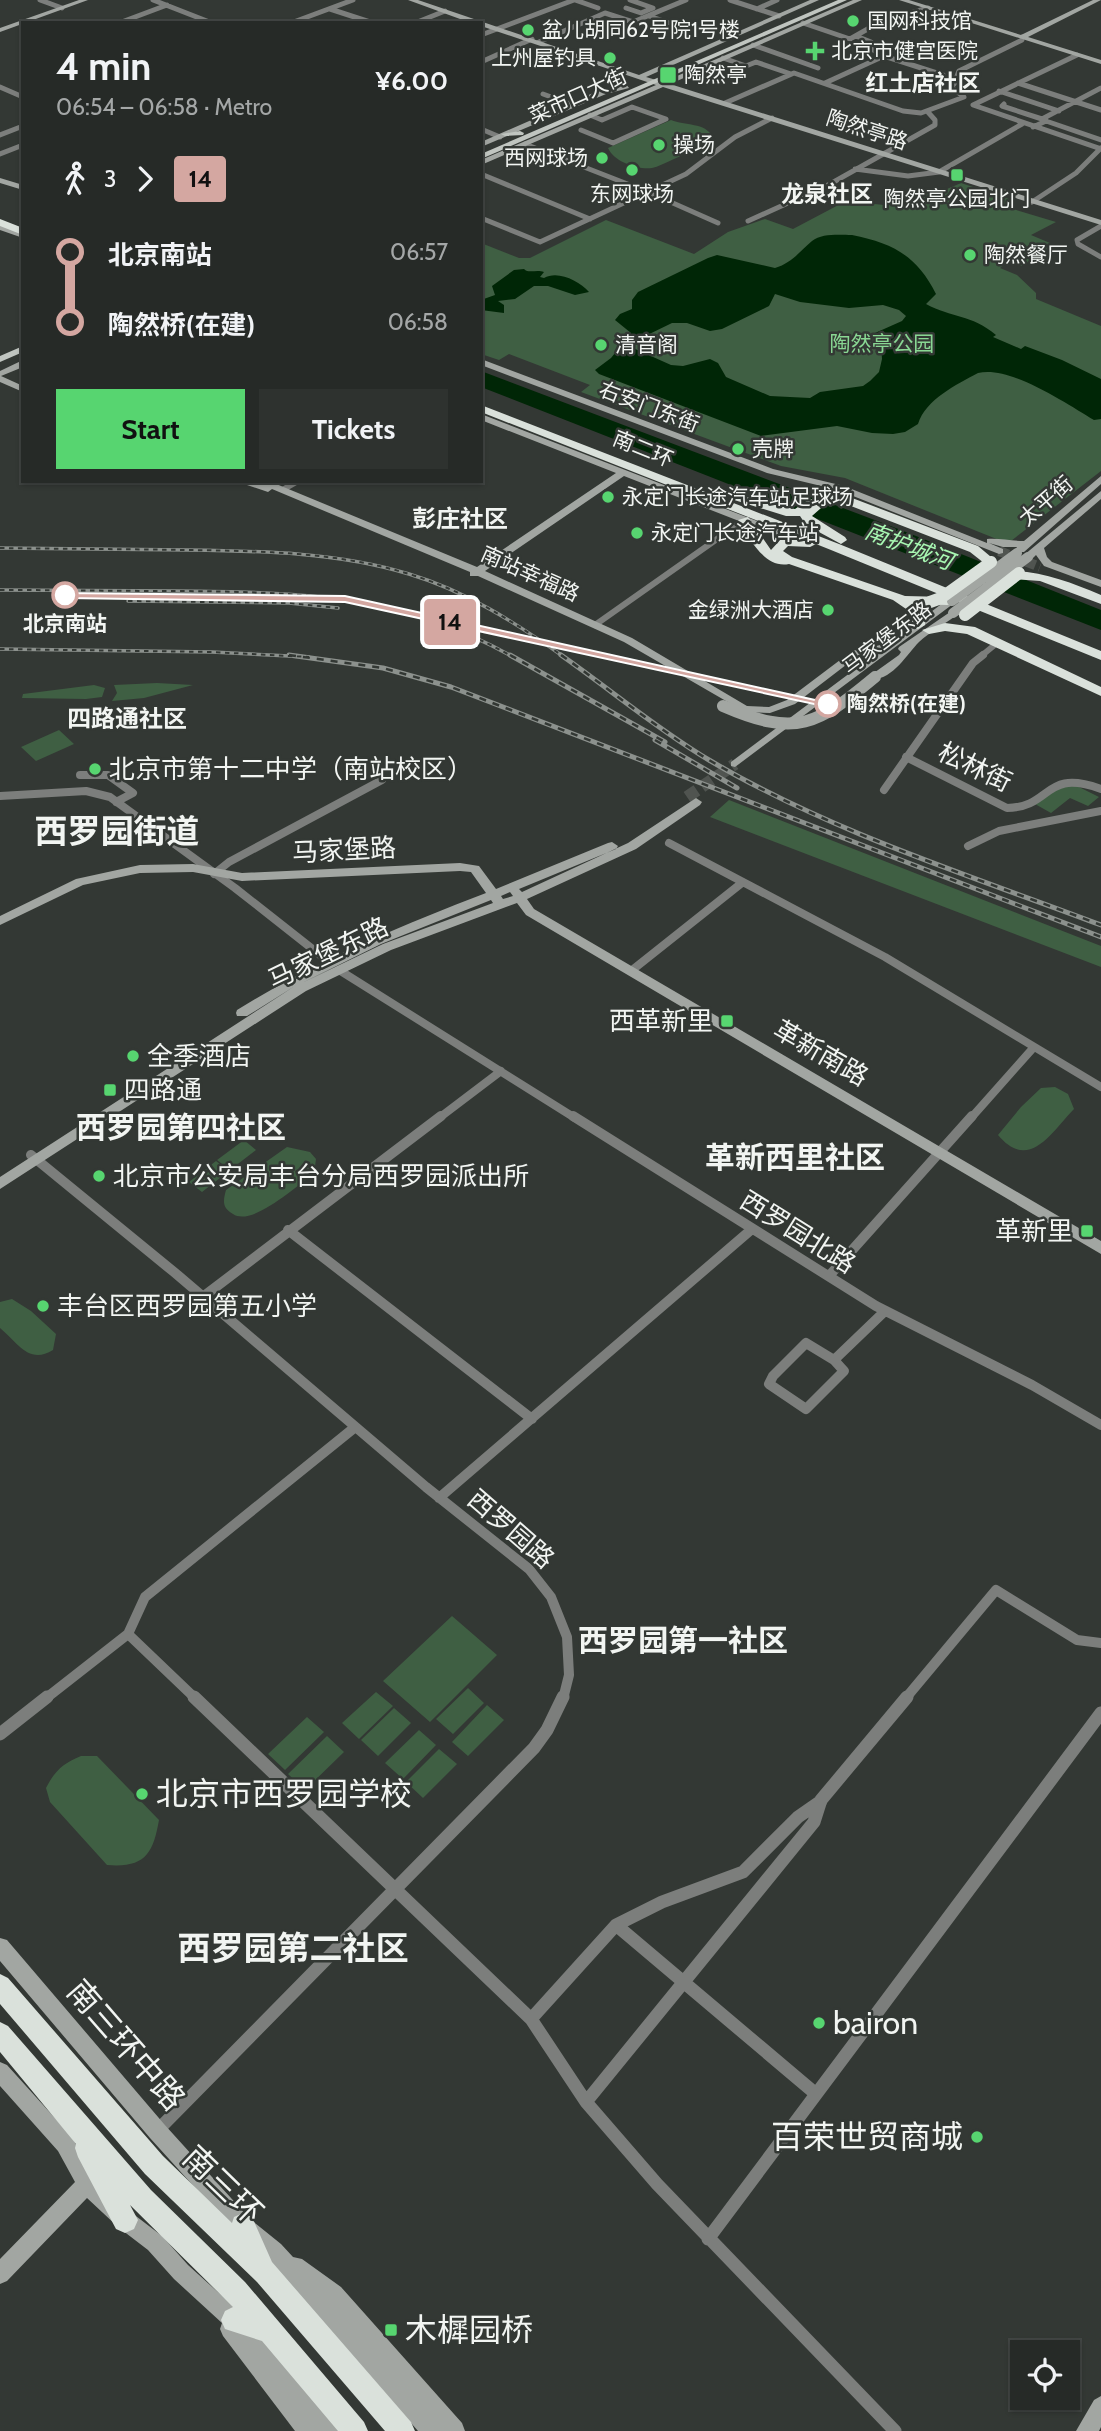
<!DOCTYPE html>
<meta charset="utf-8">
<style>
:root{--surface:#262a27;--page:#2e322f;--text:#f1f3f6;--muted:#a4a7a7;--line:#424644;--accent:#57d570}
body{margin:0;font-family:Cabin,"Noto Sans SC",sans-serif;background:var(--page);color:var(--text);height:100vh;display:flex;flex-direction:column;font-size:26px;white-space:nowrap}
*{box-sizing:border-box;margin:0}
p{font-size:23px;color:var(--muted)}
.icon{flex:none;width:38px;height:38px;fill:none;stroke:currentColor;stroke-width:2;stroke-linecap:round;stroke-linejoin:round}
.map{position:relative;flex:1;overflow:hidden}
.details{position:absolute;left:21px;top:21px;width:462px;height:462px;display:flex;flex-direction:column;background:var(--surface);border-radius:0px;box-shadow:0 2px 5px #0004,0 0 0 2px var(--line)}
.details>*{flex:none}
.badge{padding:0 14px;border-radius:5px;font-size:24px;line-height:46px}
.buttons{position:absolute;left:1010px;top:2340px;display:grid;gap:14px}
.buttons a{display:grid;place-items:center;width:70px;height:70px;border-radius:0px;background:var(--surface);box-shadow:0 2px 5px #0004,0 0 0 2px var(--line);font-size:35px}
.map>.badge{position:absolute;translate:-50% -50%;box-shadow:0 0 0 4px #fff}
.legs{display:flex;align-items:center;gap:10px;height:77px;padding:0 35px;font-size:23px}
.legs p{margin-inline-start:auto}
.summary{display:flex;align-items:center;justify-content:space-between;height:119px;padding:0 35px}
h1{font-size:38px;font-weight:700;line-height:52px}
.button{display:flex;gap:14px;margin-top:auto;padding:14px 35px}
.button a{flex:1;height:80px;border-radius:0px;background:var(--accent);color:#111;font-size:28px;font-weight:700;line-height:80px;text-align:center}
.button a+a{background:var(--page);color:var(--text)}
ul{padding:0 35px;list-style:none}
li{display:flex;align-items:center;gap:24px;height:70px;font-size:26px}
li i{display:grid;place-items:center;width:10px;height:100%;margin:0 9px;background:currentColor}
li i::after{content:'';width:18px;height:18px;margin:-9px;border:5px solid;border-radius:50%;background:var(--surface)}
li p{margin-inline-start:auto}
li:first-child i{background:linear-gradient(#0000 50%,currentColor 0)}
li:last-child i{background:linear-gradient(currentColor 50%,#0000 0)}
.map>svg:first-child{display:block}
.green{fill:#3f5f43}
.water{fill:#002606;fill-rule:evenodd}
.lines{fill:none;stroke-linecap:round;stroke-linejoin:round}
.secondary-tunnel-far1{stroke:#505450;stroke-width:10;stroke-dasharray:10 4.5;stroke-linecap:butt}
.secondary-tunnel{stroke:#505450;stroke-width:12;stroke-dasharray:12 6;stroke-linecap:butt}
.street-far4{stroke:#7c7e7c;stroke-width:5}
.street-far3{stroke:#7c7e7c;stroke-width:6}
.street-far2{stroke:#7c7e7c;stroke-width:8}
.street-far1{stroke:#7c7e7c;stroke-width:10}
.street{stroke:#7c7e7c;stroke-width:13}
.secondary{fill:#a2a6a2;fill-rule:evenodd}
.primary{fill:#c0c5c0;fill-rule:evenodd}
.highway{fill:#dae1db;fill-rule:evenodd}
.rail-far1-casing{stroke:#8c918d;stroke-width:3.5}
.rail-casing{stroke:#8c918d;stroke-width:5}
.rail-far1{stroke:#333834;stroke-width:2;stroke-dasharray:4.5;stroke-linecap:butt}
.rail{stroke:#333834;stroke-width:2.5;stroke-dasharray:7;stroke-linecap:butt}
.secondary-bridge-far1{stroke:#a2a6a2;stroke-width:10}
.secondary-bridge{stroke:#a2a6a2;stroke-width:12}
.highway-bridge{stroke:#dae1db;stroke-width:12}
.line-1{fill:#d4a7a1;stroke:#fff;stroke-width:2}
.poi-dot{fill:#57d570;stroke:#333834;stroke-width:2.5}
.stop-1-dot{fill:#fff;stroke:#d4a7a1;stroke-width:3.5}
.labels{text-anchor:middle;stroke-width:5;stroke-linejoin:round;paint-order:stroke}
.far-poi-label{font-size:21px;fill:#f2f5f2;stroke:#333834;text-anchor:start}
.far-street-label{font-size:21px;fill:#f2f5f2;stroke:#333834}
.far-park-label{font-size:21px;fill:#89d793;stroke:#333834}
.far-stop-label{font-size:21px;font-weight:bold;fill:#f2f5f2;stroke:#333834}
.far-neighbourhood-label{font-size:23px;font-weight:bold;fill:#f2f5f2;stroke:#333834}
.far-water-label{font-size:23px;font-style:italic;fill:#a8f7b2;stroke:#333834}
.far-quarter-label{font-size:24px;font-weight:bold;fill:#f2f5f2;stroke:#333834}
.street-label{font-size:26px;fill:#f2f5f2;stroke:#333834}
.poi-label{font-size:26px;fill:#f2f5f2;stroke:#333834;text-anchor:start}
.quarter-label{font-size:30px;font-weight:bold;fill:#f2f5f2;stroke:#333834}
.near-poi-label{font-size:32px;fill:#f2f5f2;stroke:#333834;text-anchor:start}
.near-street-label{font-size:32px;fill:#f2f5f2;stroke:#333834}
.district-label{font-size:33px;font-weight:bold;fill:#f2f5f2;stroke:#333834}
.near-neighbourhood-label{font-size:33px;font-weight:bold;fill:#f2f5f2;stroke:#333834}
</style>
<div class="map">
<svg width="1101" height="2431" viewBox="0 0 1101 2431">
<rect width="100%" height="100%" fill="#333834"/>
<!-- green -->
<path class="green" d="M671,120C685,126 705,122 713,137C708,143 660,167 652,168C638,170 614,162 608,148Z
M961,183L1015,201L1006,207L1056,222L1031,235L1057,246L1022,266L1009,261L1000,268L1017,275L1036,293V299L1101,326V471L1011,541L999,540L845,478L781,466L581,392L590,385L509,354L499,360L481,354V243L519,258H530L606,220L694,254L728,232L765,219L793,229L846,201L884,205L895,199L903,201L921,189L940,192Z
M157,683L193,685L144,698L112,701L117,693L114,685Z
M94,685L105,688L102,697L86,699L22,698L23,694Z
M59,730L74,744L36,761L21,747Z
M1073,784L1099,797L1088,806L1070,798L1051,813L1035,804L1054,789Z
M729,800L1101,946V967L710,817Z
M1055,1087L1068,1094L1074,1109C1051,1133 1029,1172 998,1135L1021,1107L1041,1088Z
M244,1140L256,1150L230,1170L217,1160Z
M287,1147L310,1152L316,1159L314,1174C296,1186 252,1227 233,1214C222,1208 223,1201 226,1190Z
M216,1161L229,1171L202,1192L189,1182Z
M12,1299L31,1311L56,1334L53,1350C29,1365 18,1343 0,1328V1302Z
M452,1616L497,1655L430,1722L383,1681Z
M468,1688L484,1703L453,1734L436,1719Z
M376,1692L393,1706L359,1739L342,1723Z
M487,1705L504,1720L468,1756L452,1742Z
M394,1708L411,1723L378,1756L361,1740Z
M307,1717L324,1732L285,1770L268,1754Z
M419,1730L436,1745L403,1779L385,1763Z
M327,1736L344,1752L305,1790L288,1774Z
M439,1749L457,1764L423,1798L406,1782Z
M81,1756H97L159,1820C153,1854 145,1868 107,1865L50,1802L46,1788C55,1770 64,1763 81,1756Z"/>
<!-- water -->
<path class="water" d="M852,235C893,243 917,256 936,294L926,304C952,318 971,314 996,335L993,337L1021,349L1025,346L1062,360L1101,379V419L1094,420C1067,404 1010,365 978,373C956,385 926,399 918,424L905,432L893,434L872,433L837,426L761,436L599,374L595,370L611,358L631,333L615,320L620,314L632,309V300L638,292L708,258L717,255L775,268C792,263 800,251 812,241C822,233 840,235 852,235ZM775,294L800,302L849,308L883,305L899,310L906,316L902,321L875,333L881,345L882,359L879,372L870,381L863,386L820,392L810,398L770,396L726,377L718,363L710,359L683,366L671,365L633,348L637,340L672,323H687L710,331L722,329L769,306Z
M524,269C529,274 536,269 544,272L540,277L544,278C558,270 579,281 589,292L575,295L548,286H534L515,299L498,301L504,305V313L481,310V300L495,295L492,286L514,270Z
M481,371L901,530L1101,610V630L481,387Z"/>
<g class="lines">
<!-- secondary-tunnel-far1 -->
<path class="secondary-tunnel-far1" d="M999,551L1040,567"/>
<!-- secondary-tunnel -->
<path class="secondary-tunnel" d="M687,797L735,764"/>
<!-- street-far4 -->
<path class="street-far4" d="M40,0L62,8
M153,0L212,23
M575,0L598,8
M730,0L779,16
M626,8L641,13L653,8L630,0
M330,9L373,23
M757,9L777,0
M649,16L693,31
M119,23L167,5
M291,23L353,0
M415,23L445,11
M803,23L850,39L880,22L928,8
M481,35L574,0
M856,36L871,42L870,48L884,56L943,75
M539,42L605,13L633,22L686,0
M753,45L818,68
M1077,55L973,105L1101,149
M723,58L746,66L756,62L791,74
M481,62L532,39
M825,83L884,56
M1018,83L1101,110
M954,84L959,71L1022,40V37
M0,87L23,97
M999,91L1059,111
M543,94L573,105
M725,103L794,73L903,111L921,113L964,97L951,87L954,84L942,80L938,75L940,74
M1004,104L1002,106L1042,119
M1046,120L1042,119L1101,88
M1033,127L1046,121L1101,140
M481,129L500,137
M581,130L613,143L666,119L632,107L602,120L590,115
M0,135L23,126
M525,144L648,192L718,223
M0,154L23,145
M855,169L908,176L939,172L1022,124
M481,174L590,219
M1032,202L1076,173L1101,148
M481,218L540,242L686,174L735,137L772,118
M748,221L830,184L935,125V120L927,111
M1101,226L1077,240L1078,244L1101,257"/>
<!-- street-far3 -->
<path class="street-far3" d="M284,489L298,481
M595,625L744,520
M980,657L997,643"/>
<!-- street-far2 -->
<path class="street-far2" d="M906,757L1007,808C1053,807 1043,768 1101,789
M80,775H108L133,793L116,802
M884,790L973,663L983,655
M0,796L86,791L110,797L235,888L329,962
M669,843L885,957L1101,1087
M968,846L999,831L1101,811
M214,874L229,862L382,780
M339,970L575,1118
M631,971L743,882
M439,1118L501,1071
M971,1118L1034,1047"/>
<!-- street-far1 -->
<path class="street-far1" d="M573,1116L876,1306L1032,1385L1101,1425
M31,1155L174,1272L426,1487L529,1569L551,1597L567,1637L569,1675L563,1699
M288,1230L532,1419
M829,1276L972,1116
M204,1296L441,1116
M806,1343L834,1360L844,1371L806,1409L769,1384L773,1376Z
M834,1360L885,1311
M439,1498L752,1229
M128,1634L196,1699
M45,1699L128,1634L145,1597L354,1428
M905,1699L996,1590L1077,1640L1101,1643"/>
<!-- street -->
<path class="street" d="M194,1697L531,2019L586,2102L657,2184L895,2431
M0,1734L47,1697
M616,1925L816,2094
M531,2019L616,1925L662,1902L743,1872L798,1817L821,1801
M586,2102L814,1822L821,1800L907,1697
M157,2131L534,1748L547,1730L563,1697
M708,2239L1101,1713"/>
<!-- secondary -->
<path class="secondary" d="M79,0H88L0,32V28Z
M408,0H418L639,75L810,0H819L646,77L663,82L853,0H862L670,84L1101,220V225L663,87L481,165V160L656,85L481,26V23H471Z
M899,0H909L1021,35L1093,0H1101L1028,37L1101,60V64Z
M626,84L629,88L606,94L481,147V142L600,90Z
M0,178L23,185V190L0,183Z
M0,225L23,233V238L0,230Z
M481,359L773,469L844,486L987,543V539C999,538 1012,541 1024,541L1101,476V484L1024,552H1016L1015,550L1017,547H1003L989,543L1003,549V553L999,554L838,490L767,473L481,365Z
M23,360V367L1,376L23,386V392L0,382V371Z
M481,414L803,539V543H795L624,476L485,571L632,638L747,706L769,707L787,700L852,651L890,643L948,599H956L957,601L735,767L731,766V762L878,652L859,655L795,704L770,713L745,712L624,642L478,576H470V572L272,489L268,492L235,481H269L477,567L616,473L481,420Z
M1101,491V499L1044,548L1047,557L1052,562L1101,580V587L1044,566L1036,555L1032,559H1024V555Z
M953,610L957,611V615C945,624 930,632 919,642C907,654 892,681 871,679V675L899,655L901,652L898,649L899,647Z
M696,798L702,802L700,805L636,849L527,899L534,909L1101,1241V1254L526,915L517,903L391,950L306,991L0,1189V1177L295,986L247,1016H237L236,1013L237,1010C316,961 400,926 486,893L471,872L460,871L242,881L193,872L140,873L83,885L0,925V916L76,879L140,865L193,864L242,873L460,863L479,866L496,889L608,843L612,842L618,846L616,849L519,889L522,892L628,843ZM510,892L513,896L503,899L501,896ZM491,900L493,903L383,944L302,983L381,944Z
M0,1938L7,1940L164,2124L250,2219L281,2244L293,2257L302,2259L341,2287L462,2423L465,2431H418L267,2258L236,2233L150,2138L0,1961Z
M0,2062L7,2065L72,2137L94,2177L132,2213L162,2236L188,2265L241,2313L337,2423L340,2431H295L223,2336L220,2329L222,2323L174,2279L148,2250L118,2227L87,2198L7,2281L0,2284V2259L75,2182L58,2151L0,2086Z
M1101,2396V2427L1099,2431H1076L1094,2400Z"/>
<!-- primary -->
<path class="primary" d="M838,0H847L481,159V154Z
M520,131L524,133L523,135L505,136L501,134Z
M23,346V352L0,362V356Z"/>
<!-- highway -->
<path class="highway" d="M0,219L23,228V235L0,226Z
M481,405L839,544L1101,651V660L953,600L952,604L947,605L916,604L925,616V625L918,629L913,628L909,611L893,600L789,564C764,569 749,537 738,520L748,517L771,550L781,539H804L481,412ZM816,544L831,550L946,597L905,596L792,557L783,551L788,546L810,547Z
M839,493L978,546L997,562L994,574L988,578L984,577V563L970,552L838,501H829L812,516L845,537L847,540L841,544L806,525L800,516H786L731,499L737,495L795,509L808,500Z
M1005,571C1040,570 1069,582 1101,595V604L1040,581L1001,578V572Z
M945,623L975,627L1101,687V696L967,634L945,631L929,634L922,630Z
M0,1974L8,1978L163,2156L232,2223L234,2217L243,2213L252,2217L272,2262L411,2422L415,2431H385L257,2282L145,2174L0,2004Z
M0,2022L8,2026L151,2190L245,2282L364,2422L368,2431H338L262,2341L225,2329L221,2320L225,2311L233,2307L130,2205L138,2220L134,2229L125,2233L116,2229L78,2157L75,2148L76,2144L0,2052Z"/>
<defs>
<path id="rail-far1" d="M0,548C62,549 125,549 187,550C261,551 338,552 409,574C466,591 516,623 564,657
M0,590C59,590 118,591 177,591C301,592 402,594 513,657
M128,601L289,603L338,608
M0,649L212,652L309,657"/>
<path id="rail" d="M289,655L383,668L451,687L1101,937
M510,655L665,742
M561,655C611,690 657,729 709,760C831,832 969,875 1101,925
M655,740L737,788"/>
</defs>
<!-- rail-far1 casing -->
<use href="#rail-far1" class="rail-far1-casing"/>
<!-- rail casing -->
<use href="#rail" class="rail-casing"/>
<!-- rail-far1 -->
<use href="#rail-far1" class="rail-far1"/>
<!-- rail -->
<use href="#rail" class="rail"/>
<!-- secondary-bridge-far1 -->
<path class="secondary-bridge-far1" d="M952,601L1017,553
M953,613L1028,557"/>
<!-- secondary-bridge -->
<path class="secondary-bridge" d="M723,706C797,738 817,725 875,677"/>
<!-- highway-bridge -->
<path class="highway-bridge" d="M930,602L941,598L991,562
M965,615L1019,573"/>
</g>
<!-- line-1 -->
<path class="line-1" d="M62,593L345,596L833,704L828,707L345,602L65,598L62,597Z"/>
<!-- markers -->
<g class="poi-dot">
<circle cx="853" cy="21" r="7"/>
<circle cx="528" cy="30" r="7"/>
<path d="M811.5 40.5h7v7h7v7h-7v7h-7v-7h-7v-7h7z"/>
<circle cx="610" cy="58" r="7"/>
<rect x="659" y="66" width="18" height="18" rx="3.5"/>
<circle cx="659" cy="145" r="7"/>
<circle cx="602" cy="158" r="7"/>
<circle cx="632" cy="170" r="7"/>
<rect x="950" y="168" width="14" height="14" rx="3.5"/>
<circle cx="970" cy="255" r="7"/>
<circle cx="601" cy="345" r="7"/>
<circle cx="738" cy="449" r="7"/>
<circle cx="608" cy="497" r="7"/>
<circle cx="637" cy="533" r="7"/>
<circle cx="828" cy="610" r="7"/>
<circle cx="95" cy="769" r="7"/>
<rect x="720" y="1014" width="14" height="14" rx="3.5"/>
<circle cx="133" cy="1056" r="7"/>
<rect x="103" y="1083" width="14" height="14" rx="3.5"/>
<circle cx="99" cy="1176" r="7"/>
<rect x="1080" y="1224" width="14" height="14" rx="3.5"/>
<circle cx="43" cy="1306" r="7"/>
<circle cx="142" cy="1794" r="7"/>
<circle cx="819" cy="2023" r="7"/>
<circle cx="977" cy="2137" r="7"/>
<rect x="384" y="2323" width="14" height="14" rx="3.5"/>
</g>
<g class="stop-1-dot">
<circle cx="65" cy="595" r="12"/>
<circle cx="828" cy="704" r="12"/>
</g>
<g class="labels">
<!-- far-poi labels -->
<g class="far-poi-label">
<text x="867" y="28">国网科技馆</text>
<text x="542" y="37">盆儿胡同62号院1号楼</text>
<text x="831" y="58">北京市健宫医院</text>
<text x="596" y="65" text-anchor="end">上州屋钓具</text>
<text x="684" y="82">陶然亭</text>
<text x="673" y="152">操场</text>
<text x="588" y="165" text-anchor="end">西网球场</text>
<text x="632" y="201" text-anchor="middle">东网球场</text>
<text x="957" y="206" text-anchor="middle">陶然亭公园北门</text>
<text x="984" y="262">陶然餐厅</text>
<text x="615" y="352">清音阁</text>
<text x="752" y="456">壳牌</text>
<text x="622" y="504">永定门长途汽车站足球场</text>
<text x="651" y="540">永定门长途汽车站</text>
<text x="814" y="617" text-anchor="end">金绿洲大酒店</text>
</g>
<!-- far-street labels -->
<g class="far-street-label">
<text transform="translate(578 96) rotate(-24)" y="7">菜市口大街</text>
<text transform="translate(867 130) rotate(18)" y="7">陶然亭路</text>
<text transform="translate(649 407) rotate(21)" y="7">右安门东街</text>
<text transform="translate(643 449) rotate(22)" y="7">南二环</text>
<text transform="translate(1046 501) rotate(-41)" y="7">太平街</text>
<text transform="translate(530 574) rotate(24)" y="7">南站幸福路</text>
<text transform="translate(887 638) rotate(-37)" y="7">马家堡东路</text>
</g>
<!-- far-park labels -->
<g class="far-park-label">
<text x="882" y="351">陶然亭公园</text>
</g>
<!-- far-stop labels -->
<g class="far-stop-label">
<text x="65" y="631">北京南站</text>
<text x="847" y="711" text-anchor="start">陶然桥(在建)</text>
</g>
<!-- far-neighbourhood labels -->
<g class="far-neighbourhood-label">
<text x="923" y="91">红土店社区</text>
<text x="827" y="202">龙泉社区</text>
</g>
<!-- far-water labels -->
<g class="far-water-label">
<text transform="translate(909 546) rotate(21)" y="8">南护城河</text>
</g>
<!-- far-quarter labels -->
<g class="far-quarter-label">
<text x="460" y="527">彭庄社区</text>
<text x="127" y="727">四路通社区</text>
</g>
<!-- street labels -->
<g class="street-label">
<text transform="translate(975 767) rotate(26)" y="9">松林街</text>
<text transform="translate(344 850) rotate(-3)" y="9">马家堡路</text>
<text transform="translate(328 953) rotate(-26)" y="9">马家堡东路</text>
<text transform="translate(821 1053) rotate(30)" y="9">革新南路</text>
<text transform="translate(798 1232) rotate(32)" y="9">西罗园北路</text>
<text transform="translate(511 1529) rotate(41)" y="9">西罗园路</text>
</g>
<!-- poi labels -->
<g class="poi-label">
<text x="109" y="778">北京市第十二中学（南站校区）</text>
<text x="713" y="1030" text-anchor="end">西革新里</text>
<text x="147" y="1065">全季酒店</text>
<text x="124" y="1099">四路通</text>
<text x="113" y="1185">北京市公安局丰台分局西罗园派出所</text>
<text x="1073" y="1240" text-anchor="end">革新里</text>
<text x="57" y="1315">丰台区西罗园第五小学</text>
</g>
<!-- quarter labels -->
<g class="quarter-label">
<text x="181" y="1138">西罗园第四社区</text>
<text x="795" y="1168">革新西里社区</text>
<text x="683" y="1651">西罗园第一社区</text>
</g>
<!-- near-poi labels -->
<g class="near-poi-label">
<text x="156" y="1805">北京市西罗园学校</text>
<text x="833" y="2034">bairon</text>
<text x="963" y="2148" text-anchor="end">百荣世贸商城</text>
<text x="405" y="2341">木樨园桥</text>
</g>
<!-- near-street labels -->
<g class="near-street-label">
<text transform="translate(126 2045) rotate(49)" y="11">南三环中路</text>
<text transform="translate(223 2185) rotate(44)" y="11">南三环</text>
</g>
<!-- district labels -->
<g class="district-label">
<text x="117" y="843">西罗园街道</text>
</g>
<!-- near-neighbourhood labels -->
<g class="near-neighbourhood-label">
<text x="293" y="1960">西罗园第二社区</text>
</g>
</g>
</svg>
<div class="buttons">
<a><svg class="icon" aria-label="locate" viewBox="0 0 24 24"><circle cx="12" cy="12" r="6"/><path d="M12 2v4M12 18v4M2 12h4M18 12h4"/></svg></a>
</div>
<b class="badge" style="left:450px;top:622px;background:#d4a7a1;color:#111">14</b>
<section class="details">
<div class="summary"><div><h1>4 min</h1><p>06:54 – 06:58 · Metro</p></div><b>¥6.00</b></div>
<div class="legs"><svg class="icon" aria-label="walk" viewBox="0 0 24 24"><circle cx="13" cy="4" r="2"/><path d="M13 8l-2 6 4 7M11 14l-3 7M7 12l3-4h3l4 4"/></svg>3<svg class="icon" aria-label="forward" viewBox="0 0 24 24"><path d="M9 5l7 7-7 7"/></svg><b class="badge" style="background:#d4a7a1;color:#111">14</b></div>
<ul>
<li><i style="color:#d4a7a1"></i><b>北京南站</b><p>06:57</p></li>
<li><i style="color:#d4a7a1"></i><b>陶然桥(在建)</b><p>06:58</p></li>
</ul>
<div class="button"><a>Start</a><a>Tickets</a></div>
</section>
</div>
